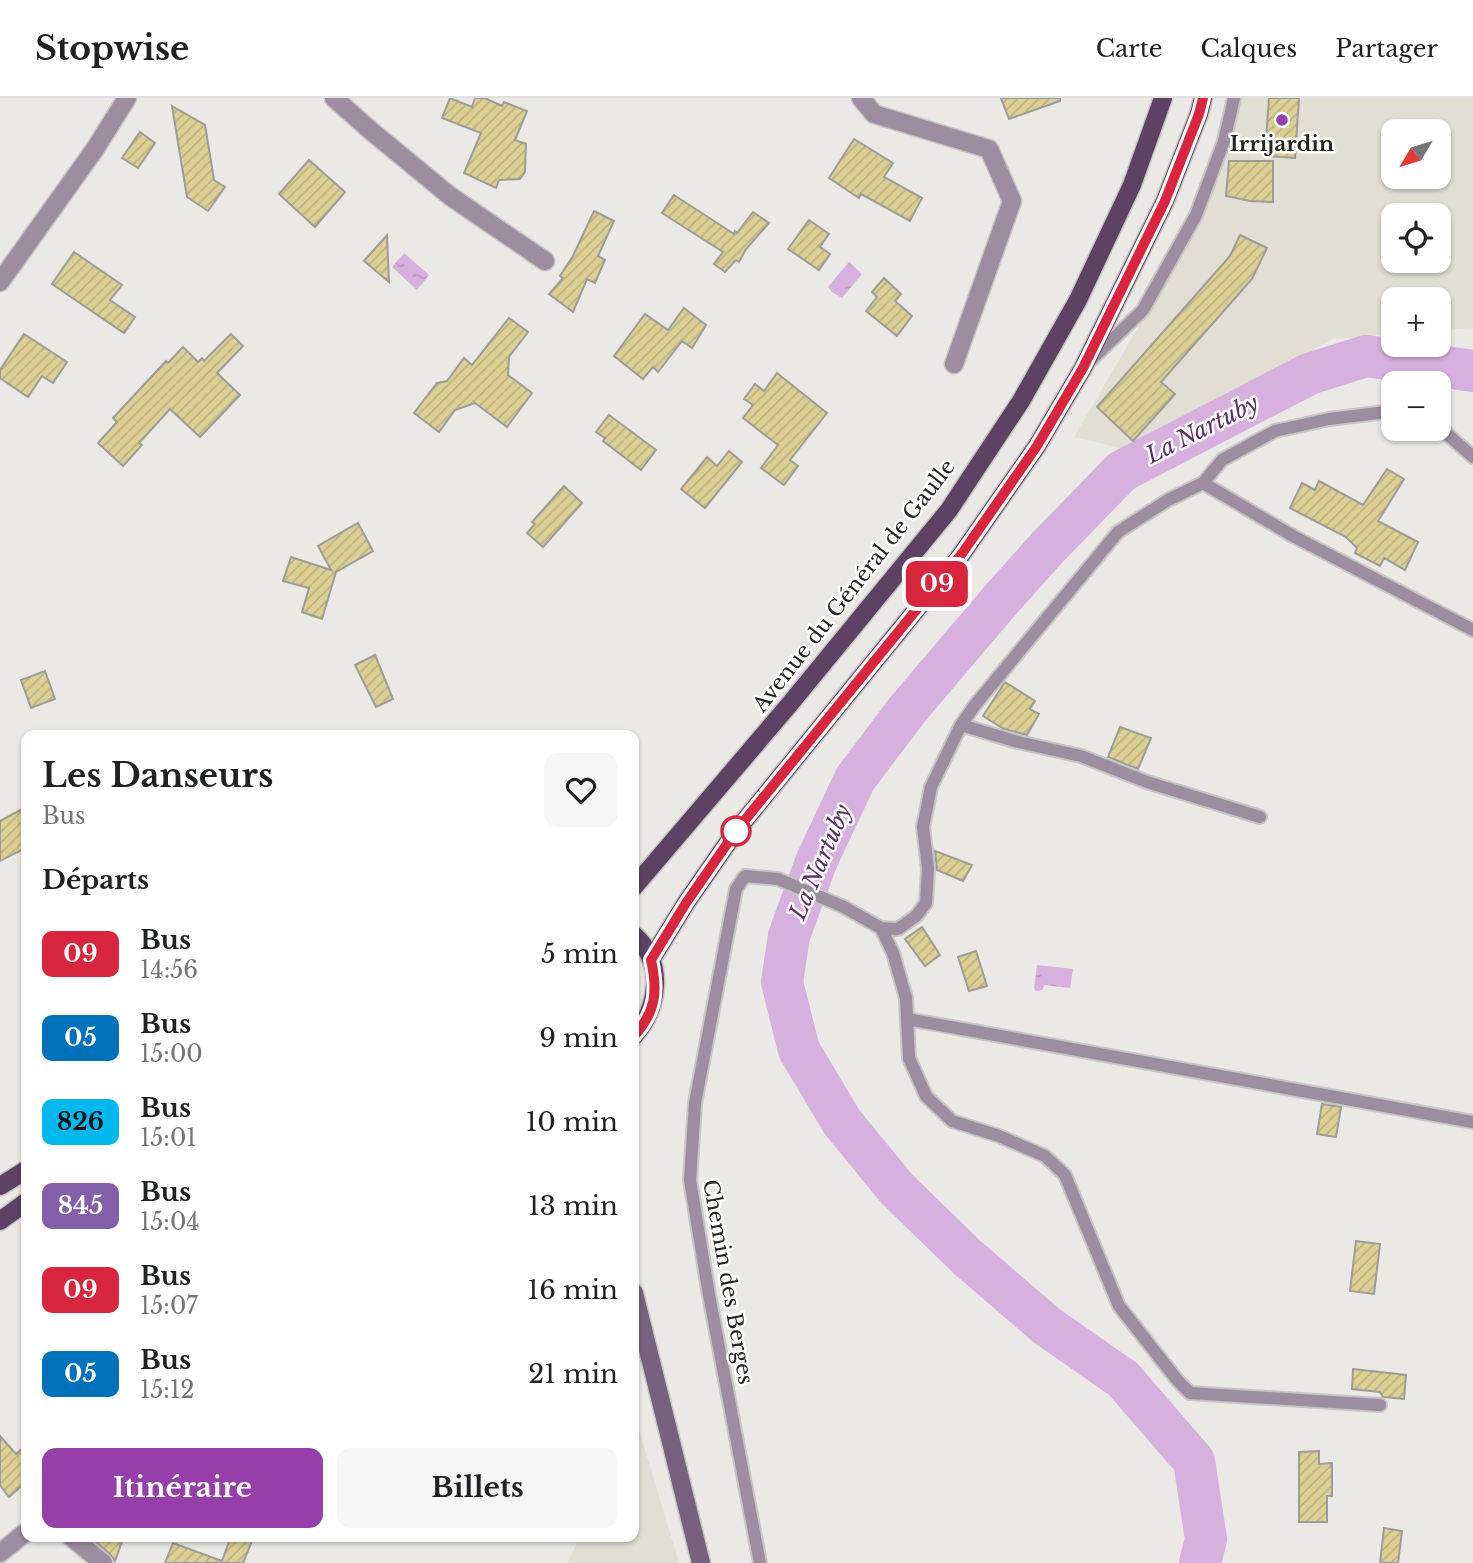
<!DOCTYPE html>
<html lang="fr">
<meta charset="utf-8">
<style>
:root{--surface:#fff;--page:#f6f6f6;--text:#202124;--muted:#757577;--line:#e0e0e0;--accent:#963eaa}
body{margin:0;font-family:"Libre Baskerville",serif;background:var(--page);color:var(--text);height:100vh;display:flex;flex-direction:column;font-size:26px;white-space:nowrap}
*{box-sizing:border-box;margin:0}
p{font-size:23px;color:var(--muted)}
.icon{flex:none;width:38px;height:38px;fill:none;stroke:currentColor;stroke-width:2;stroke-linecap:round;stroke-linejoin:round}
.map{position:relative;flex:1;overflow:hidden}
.sheet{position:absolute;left:21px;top:632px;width:618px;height:812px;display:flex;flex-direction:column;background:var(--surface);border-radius:14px;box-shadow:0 2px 5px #0004}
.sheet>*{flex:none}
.badge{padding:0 14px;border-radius:10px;font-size:24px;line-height:46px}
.needle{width:46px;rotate:232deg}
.controls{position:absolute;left:1381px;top:21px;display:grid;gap:14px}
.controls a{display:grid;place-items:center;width:70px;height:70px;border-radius:14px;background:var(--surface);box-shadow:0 2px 5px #0004;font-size:35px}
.map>.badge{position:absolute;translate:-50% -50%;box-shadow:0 0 0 4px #fff}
h2{padding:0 21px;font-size:26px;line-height:63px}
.round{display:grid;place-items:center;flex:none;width:74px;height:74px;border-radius:14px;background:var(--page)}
.summary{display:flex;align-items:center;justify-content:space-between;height:119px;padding:0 21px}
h1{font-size:33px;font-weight:800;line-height:52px}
.primary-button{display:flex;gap:14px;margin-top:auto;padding:14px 21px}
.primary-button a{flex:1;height:80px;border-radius:14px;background:var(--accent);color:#fff;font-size:28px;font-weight:800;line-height:80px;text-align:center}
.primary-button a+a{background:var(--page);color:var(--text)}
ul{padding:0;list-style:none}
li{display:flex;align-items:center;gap:21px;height:84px;padding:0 21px}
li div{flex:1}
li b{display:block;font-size:26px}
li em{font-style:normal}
li .badge{min-width:77px;font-weight:700;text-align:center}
header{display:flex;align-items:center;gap:42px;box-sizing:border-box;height:98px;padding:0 35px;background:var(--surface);border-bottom:2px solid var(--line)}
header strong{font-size:33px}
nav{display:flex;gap:38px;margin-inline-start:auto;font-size:24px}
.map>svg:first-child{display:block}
.built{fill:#e1dfd3;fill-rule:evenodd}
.water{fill:url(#water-ripples)}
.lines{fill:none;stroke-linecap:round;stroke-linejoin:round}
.river{stroke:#d6b0df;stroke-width:42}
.building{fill:url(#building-hatch);stroke:#9d9c98;stroke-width:2}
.lane-casing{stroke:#c6c5c2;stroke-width:16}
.street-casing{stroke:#c6c5c2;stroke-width:21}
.secondary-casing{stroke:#c6c5c2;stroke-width:21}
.primary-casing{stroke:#c6c5c2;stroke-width:21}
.lane{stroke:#9d8da1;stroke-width:12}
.street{stroke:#9d8da1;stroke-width:18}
.secondary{stroke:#78617e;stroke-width:18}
.primary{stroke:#5e4264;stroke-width:18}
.line-casing{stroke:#fff;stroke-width:16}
.line{stroke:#d7263d;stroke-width:10}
.poi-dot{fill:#963eaa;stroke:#fff;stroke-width:2.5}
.stop-dot{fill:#fff;stroke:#d7263d;stroke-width:3.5}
.labels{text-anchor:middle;stroke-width:5;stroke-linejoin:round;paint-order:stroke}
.poi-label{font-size:21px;font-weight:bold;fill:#232321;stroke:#fff}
.street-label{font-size:21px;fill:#232321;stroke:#fff}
.water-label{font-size:23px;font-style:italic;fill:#5e2f68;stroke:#fff}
</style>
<header>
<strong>Stopwise</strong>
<nav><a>Carte</a><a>Calques</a><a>Partager</a></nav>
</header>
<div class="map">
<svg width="1473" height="1465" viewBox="0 0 1473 1465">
<defs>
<pattern id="water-ripples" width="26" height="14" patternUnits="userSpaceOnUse" patternTransform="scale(1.75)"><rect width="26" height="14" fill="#d6b0df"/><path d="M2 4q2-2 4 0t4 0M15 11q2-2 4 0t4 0" fill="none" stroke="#b797bf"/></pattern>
<pattern id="building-hatch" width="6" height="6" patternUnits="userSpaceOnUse" patternTransform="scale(1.75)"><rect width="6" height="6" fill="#dcd095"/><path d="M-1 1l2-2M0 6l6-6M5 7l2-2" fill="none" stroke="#bcb280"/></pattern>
</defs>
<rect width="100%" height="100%" fill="#eae9e5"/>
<!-- built -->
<path class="built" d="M1229,0H1473V230L1439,232L1438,201H1393V236L1333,241L1124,351L1074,339L1200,124ZM1393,33H1438V79H1393ZM1393,117H1438V163H1393Z
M634,1315L679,1465H568L577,1444L574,1439L634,1438Z"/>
<!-- water -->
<path class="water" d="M404,155L429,177L417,192L392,169Z
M849,164L862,176L842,200L832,194L828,189Z
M1037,867L1073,871L1070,890L1044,887L1043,892L1036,893L1034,890Z"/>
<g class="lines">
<!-- river -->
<path class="river" d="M1200,1465L1206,1441L1194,1363L1123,1281L1047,1228L968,1160L897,1091L842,1024L799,952L782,884L789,838L816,764L855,681L907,612L998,505L1047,450L1122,373L1309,276L1366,258L1473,273"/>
</g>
<!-- building -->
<path class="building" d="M450,0L472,9L475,0H485L502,8L504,4L527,13L515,42L526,46L525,74L520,81L499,82L496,90L464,75L481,35L442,20Z
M1001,0H1060V3L1009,21Z
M1269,0H1299L1295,60L1265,58Z
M172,8L205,27L214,82L225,89L208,113L187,99Z
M140,34L155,45L138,70L122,60Z
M854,41L893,65L884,79L922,100L910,123L861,96L859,100L829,80Z
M309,62L345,94L315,129L279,96Z
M1229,63H1273V104L1250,103L1226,98Z
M674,97L734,136L735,133L737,135L753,114L769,125L746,151L739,164L736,162L725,174L714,166L723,154L662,115Z
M594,113L614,123L598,158L605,162L595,185L587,181L573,214L549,196L563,180L560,178L573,158Z
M809,122L829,136L820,149L830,156L819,172L788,151Z
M387,137L389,184L364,163Z
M1240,137L1267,150L1252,181L1161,284L1175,296L1133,343L1097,309L1230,158Z
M74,154L122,187L110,202L135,219L124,235L52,186Z
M884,180L901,196L895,203L912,218L897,238L866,213L877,199L872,194Z
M684,210L706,227L692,250L682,243L658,274L653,269L643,281L614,258L645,216L668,232Z
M509,220L528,234L509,259L508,277L532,295L507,329L475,305L455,312L439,334L414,315L437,285L447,283L464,260L472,267Z
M24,236L67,264L53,285L42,278L28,299L0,280V272Z
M231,236L243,248L217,275L240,297L200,339L170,311L139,345L142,347L123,368L98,345L117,324L113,320L166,263L168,265L183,249L198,264L202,260L204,263Z
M777,275L827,315L790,362L798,368L784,387L761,370L778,347L743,320L753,307L744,301L755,286L764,293Z
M609,317L656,352L641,372L603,343L605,340L596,334Z
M729,353L742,364L705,410L681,391L707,359L717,368Z
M1387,371L1404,381L1378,423L1418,444L1405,472L1384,460L1380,468L1355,455L1357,450L1346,439L1290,410L1302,385L1315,392L1319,383L1363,407Z
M564,388L582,405L543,449L527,435L535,426L532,424Z
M358,425L373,453L336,474L322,521L302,514L309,490L283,483L291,459L331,472L318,448Z
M375,557L393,601L376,609L355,567Z
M45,573L55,601L31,610L21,582Z
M1005,584L1035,603L1030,611L1039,616L1027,637L1004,631L983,618Z
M1120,629L1151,640L1138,671L1108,659Z
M26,709V750L0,763V723Z
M935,753L972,767L963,783L937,772Z
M922,829L940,857L925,868L905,841Z
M976,853L987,888L969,893L958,859Z
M1322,1006L1341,1009L1336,1039L1317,1036Z
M1356,1143L1380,1146L1374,1196L1350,1193Z
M1353,1271L1406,1277L1404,1301L1383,1299L1380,1294L1352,1291Z
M0,1338L16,1356L26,1347V1384L9,1399L0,1387Z
M1319,1353V1366L1332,1365V1398H1327V1424H1299V1354Z
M1384,1430L1402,1433L1398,1465H1380Z
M89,1438H124L115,1463L110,1456Z
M231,1438H254L243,1465H165L173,1445L222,1463Z"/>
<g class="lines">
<defs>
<path id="lane" d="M1091,262L1143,212L1196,117L1224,43L1234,0
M1438,328L1473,359
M1203,385L1293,438L1473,532
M961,627L1018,644L1081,658L1147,684L1260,719
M881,830L898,831L916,818L926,805L928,770L923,729L931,689L961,627L975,607L1118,434L1168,402L1203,385L1222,362L1275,333L1329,321L1386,314L1393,316
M907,921L1473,1024
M760,1465L709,1197L690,1082L695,1005L736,791L745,778L778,781L842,808L881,830L893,855L906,900L909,960L926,998L952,1023L999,1038L1045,1058L1065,1077L1119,1208L1178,1283L1190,1295L1380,1307"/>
<path id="street" d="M334,0L370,32L450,98L545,163
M861,0L874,16L989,51L1012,103L954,266
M0,184L95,51L127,0
M70,1438L103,1465
M0,1455L26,1434"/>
<path id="secondary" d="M634,1195L701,1465"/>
<path id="primary" d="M634,789L789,607L949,412L1021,303L1078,202L1132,87L1163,0
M634,837C665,864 659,910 634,938
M651,862L686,805L736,733L961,457L1037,348L1083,270L1165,103L1199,16L1203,0
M0,1088L26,1072
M0,1123L26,1104"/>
</defs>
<!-- lane casing -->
<use href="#lane" class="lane-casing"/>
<!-- street casing -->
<use href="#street" class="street-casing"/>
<!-- secondary casing -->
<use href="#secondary" class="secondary-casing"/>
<!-- primary casing -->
<use href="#primary" class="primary-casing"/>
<!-- lane -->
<use href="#lane" class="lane"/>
<!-- street -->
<use href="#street" class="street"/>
<!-- secondary -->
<use href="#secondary" class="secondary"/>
<!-- primary -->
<use href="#primary" class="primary"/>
</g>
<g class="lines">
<defs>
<path id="line" d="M634,938C656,914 658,893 651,862L686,805L736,733L961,457L1037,348L1083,270L1165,103L1199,16L1203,0"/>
</defs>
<!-- line casing -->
<use href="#line" class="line-casing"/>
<!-- line -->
<use href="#line" class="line"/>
</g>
<!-- markers -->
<circle class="poi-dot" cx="1282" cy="22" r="7"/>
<circle class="stop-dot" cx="736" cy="733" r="14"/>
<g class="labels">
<!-- poi labels -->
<g class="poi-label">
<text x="1282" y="53">Irrijardin</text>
</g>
<!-- street labels -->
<g class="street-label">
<text transform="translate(854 488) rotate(-52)" y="7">Avenue du Général de Gaulle</text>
<text transform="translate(728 1184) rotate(80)" y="7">Chemin des Berges</text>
</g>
<!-- water labels -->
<g class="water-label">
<text transform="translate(1202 331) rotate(-27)" y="8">La Nartuby</text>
<text transform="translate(820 764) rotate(-67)" y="8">La Nartuby</text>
</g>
</g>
</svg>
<div class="controls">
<a><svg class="needle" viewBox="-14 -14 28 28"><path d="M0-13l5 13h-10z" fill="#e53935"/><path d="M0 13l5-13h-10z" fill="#757577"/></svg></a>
<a><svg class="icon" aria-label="locate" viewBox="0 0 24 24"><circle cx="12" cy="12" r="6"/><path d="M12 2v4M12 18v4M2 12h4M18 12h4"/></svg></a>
<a>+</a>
<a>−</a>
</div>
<b class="badge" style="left:937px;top:486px;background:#d7263d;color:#fff">09</b>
<section class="sheet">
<div class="summary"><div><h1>Les Danseurs</h1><p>Bus</p></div><a class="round"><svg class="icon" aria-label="heart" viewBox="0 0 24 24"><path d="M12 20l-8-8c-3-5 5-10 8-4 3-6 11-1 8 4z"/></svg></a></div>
<h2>Départs</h2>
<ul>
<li><span class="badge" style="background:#d7263d;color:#fff">09</span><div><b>Bus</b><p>14:56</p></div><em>5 min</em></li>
<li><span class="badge" style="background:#0072bc;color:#fff">05</span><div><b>Bus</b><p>15:00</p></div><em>9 min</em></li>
<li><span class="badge" style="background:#00b7ee;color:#111">826</span><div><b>Bus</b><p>15:01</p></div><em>10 min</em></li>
<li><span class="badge" style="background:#825fa8;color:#fff">845</span><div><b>Bus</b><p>15:04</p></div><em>13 min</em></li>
<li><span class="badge" style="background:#d7263d;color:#fff">09</span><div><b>Bus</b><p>15:07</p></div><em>16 min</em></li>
<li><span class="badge" style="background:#0072bc;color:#fff">05</span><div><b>Bus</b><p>15:12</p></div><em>21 min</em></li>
</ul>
<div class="primary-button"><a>Itinéraire</a><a>Billets</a></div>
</section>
</div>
